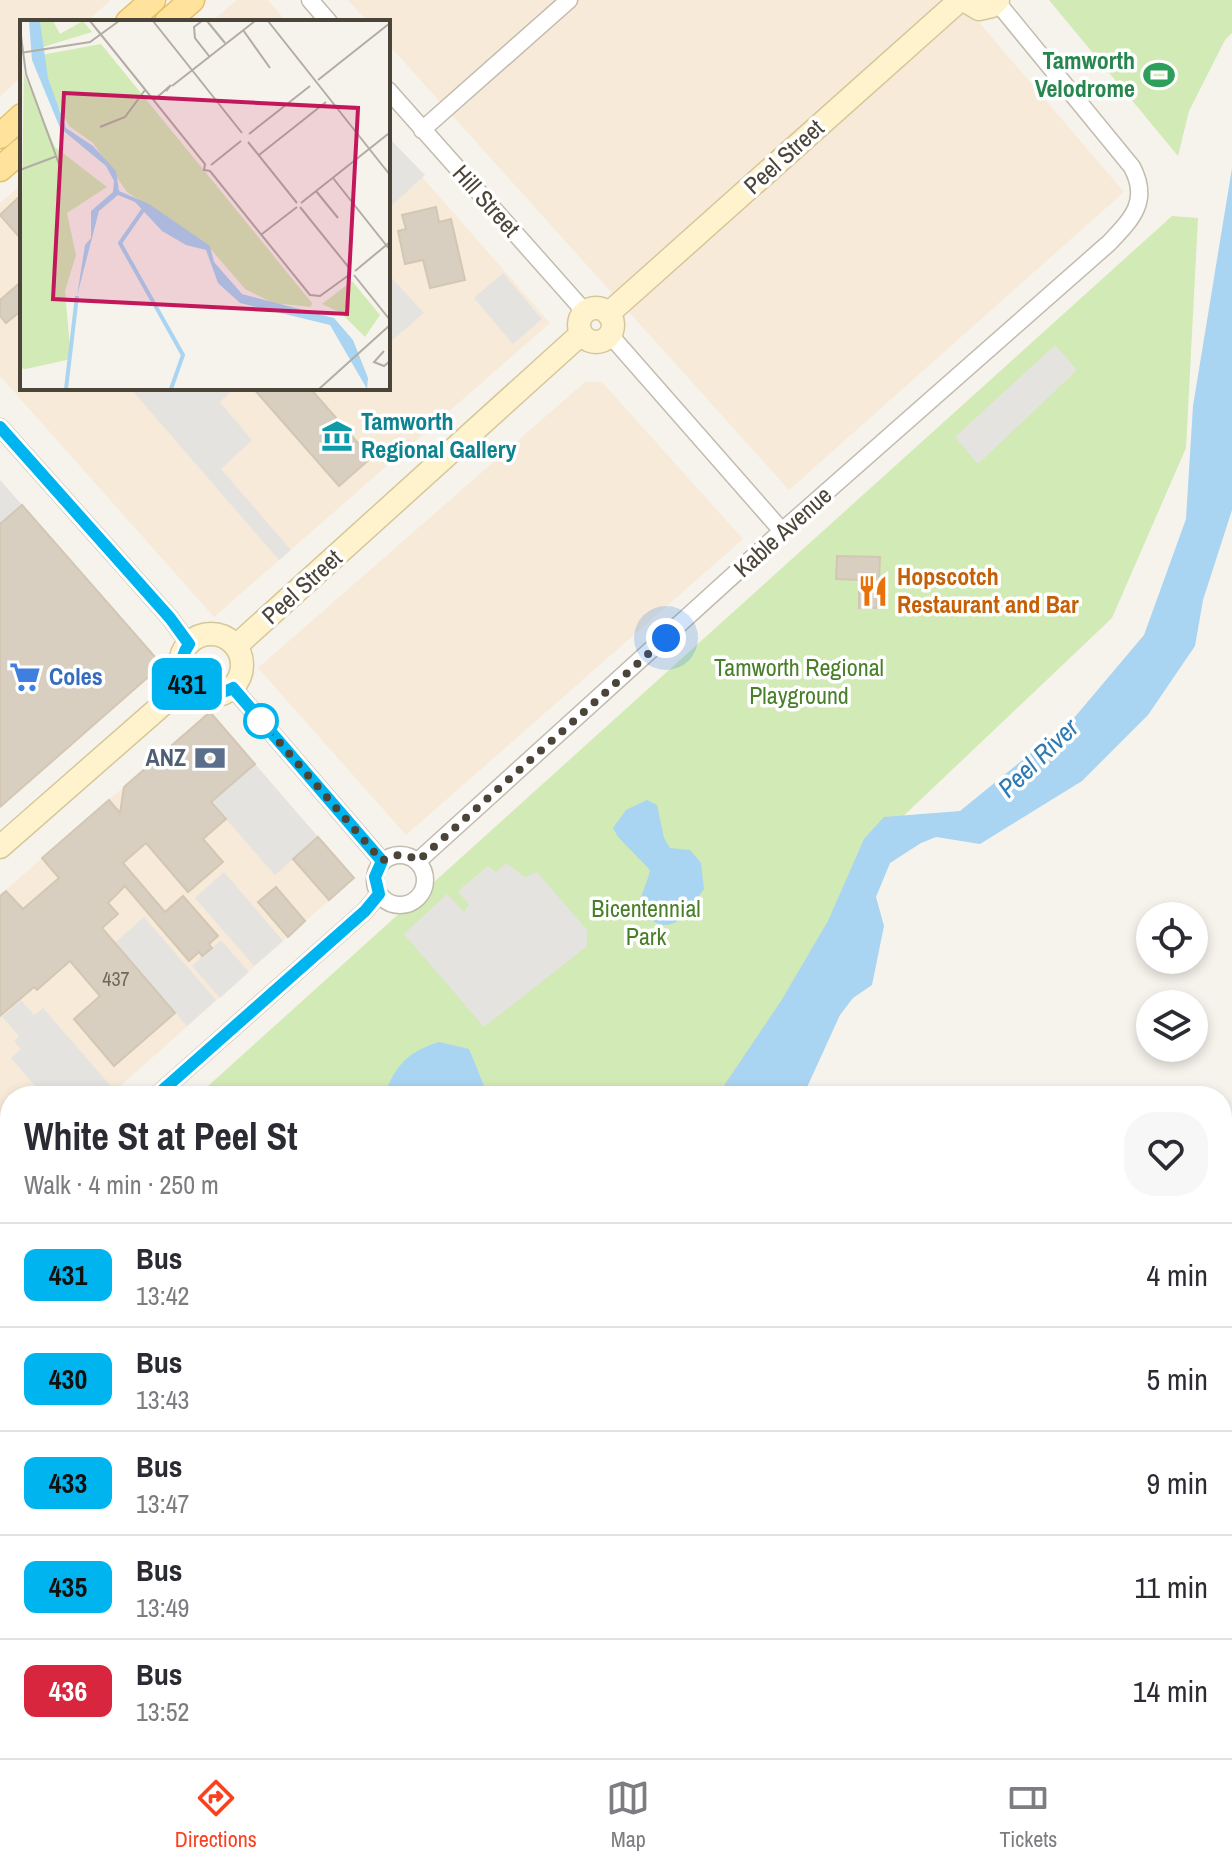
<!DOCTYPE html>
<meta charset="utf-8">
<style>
:root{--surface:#fff;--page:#f7f7f7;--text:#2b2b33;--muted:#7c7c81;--line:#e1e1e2;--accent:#fc3f1d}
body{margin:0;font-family:"Archivo Narrow",sans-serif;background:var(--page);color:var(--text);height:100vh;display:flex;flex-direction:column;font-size:30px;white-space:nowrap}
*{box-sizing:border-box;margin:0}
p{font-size:26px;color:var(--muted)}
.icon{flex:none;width:44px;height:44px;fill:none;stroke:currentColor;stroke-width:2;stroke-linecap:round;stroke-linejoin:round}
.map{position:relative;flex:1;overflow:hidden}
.sheet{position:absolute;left:0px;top:1086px;width:1232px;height:672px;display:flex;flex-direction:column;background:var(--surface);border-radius:32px 32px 0 0;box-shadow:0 4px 12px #0003}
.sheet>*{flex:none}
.badge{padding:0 16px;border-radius:12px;font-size:28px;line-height:52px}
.controls{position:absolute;left:1136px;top:902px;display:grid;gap:16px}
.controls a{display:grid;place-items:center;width:72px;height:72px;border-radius:50%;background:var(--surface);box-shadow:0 4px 12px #0003;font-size:40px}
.you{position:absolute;width:40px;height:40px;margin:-20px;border:6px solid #fff;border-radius:50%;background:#1a73e8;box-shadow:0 0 0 12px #1a73e833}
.map>.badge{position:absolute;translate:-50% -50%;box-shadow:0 0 0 4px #fff}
.round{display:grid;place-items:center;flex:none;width:84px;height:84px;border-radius:32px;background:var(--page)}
.summary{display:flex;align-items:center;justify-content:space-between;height:136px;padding:0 24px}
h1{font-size:38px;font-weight:700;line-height:60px}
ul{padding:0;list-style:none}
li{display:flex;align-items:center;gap:24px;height:104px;padding:0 24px;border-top:2px solid var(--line)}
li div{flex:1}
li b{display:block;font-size:30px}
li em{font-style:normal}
li .badge{min-width:88px;font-weight:700;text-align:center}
.dock{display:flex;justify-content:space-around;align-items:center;height:112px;border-top:2px solid var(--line);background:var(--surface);font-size:22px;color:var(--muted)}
.dock a{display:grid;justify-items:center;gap:4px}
.dock .on{color:var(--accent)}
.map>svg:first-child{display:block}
.commercial{fill:#f7ead8}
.green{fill:#d2eab5}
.parking{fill:#e5e3e0}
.water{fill:#a9d4f2}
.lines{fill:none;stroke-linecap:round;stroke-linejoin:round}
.stream{stroke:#a9d4f2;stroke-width:4}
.building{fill:#d8cfc1;stroke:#d3c7b4;stroke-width:2}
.minor-casing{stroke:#c2bbae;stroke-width:19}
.secondary-casing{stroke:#d6c79b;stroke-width:25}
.primary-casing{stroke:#e6c16a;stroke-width:27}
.minor{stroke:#fff;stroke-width:16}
.secondary{stroke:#fff3cd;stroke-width:22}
.primary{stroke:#ffe39c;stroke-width:24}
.line-casing{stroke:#fff;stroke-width:18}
.line{stroke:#00b5ef;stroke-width:12}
.walk{stroke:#4b4439;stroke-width:8;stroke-dasharray:0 14.4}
.stop-dot{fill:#fff;stroke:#00b5ef;stroke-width:4}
.labels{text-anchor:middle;stroke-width:7;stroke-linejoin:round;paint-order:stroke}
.number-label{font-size:20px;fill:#6e675b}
.leisure-label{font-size:24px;font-weight:bold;fill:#27864d;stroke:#fff;text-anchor:end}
.street-label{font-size:24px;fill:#4b4439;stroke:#fff}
.culture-label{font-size:24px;font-weight:bold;fill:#0d838f;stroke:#fff;text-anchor:start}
.food-label{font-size:24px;font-weight:bold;fill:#c56008;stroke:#fff;text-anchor:start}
.park-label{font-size:24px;fill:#4a7f2a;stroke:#fff}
.shop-label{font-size:24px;font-weight:bold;fill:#366cbe;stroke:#fff;text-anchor:start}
.service-label{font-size:24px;font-weight:bold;fill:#4e5e75;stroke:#fff;text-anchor:end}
.water-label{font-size:26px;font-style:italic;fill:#2e7ab2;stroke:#fff}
.inset-river{fill:none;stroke:#a9d4f2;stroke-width:4}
.inset-road{fill:none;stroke:#b2ada4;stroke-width:2}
.view{fill:#c2185b;fill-opacity:0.15;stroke:#c2185b;stroke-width:4}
.inset-edge{fill:none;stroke:#4b4439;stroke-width:4}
</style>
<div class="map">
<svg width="1232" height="1758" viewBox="0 0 1232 1758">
<rect width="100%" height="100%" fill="#f6f3ec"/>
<!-- commercial -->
<path class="commercial" d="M0,0H111L86,22H22V77L0,96Z
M237,0H268L287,22H211Z
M348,0H960L1124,192L789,490L388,44V22H368Z
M388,138L550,323L214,617L0,376V203L22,184V388H388Z
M585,382H602L743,539L406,835L258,668Z
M210,712L354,878L109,1096H10V1167L0,1155V895Z"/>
<!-- green -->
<path class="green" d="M1049,0H1232V33L1225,40L1189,111L1178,156Z
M1172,216L1198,218L1186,448L1112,618L875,843L741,1096H197Z
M10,1262V1748H145L129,1758H0V1270Z
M1232,1682V1758H350L356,1748H1222V1683Z"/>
<!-- parking -->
<path class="parking" d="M388,137L425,175L388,209Z
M503,273L542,319L513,344L474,298Z
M388,274L424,313L389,343L388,342Z
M1055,345L1077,370L978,464L955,437Z
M130,388H234L220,402L252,440L221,469L291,550L279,560Z
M0,480L22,505L0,524Z
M255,764L318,837L275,875L211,802Z
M506,863L525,877L537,872L587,930V946L484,1027L404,934L447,894L464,912L469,905L458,891L488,866L496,872Z
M224,872L283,941L254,966L195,898Z
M144,917L216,1000L187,1026L115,943Z
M221,940L249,972L220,998L192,966Z
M21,1000L34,1015L43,1008L115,1091L109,1096H44L11,1058L21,1049L14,1041L19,1036L2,1017Z"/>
<!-- water -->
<path class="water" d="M1232,168V510L1203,600L1195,646L1148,715L1082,781L980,844L936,837L921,843L890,863L876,897L884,926L872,985L853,998L840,1015L803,1096H717L781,1001L828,921L864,839L884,817L960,811L1074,718L1144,635L1186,519L1193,406Z
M647,800L657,805L664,838L670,848L690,850L701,863L704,889C684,917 672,941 639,911C639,896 647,885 650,870L618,837L613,828L626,810Z
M439,1042L469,1049L485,1088L503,1096H383C397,1065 405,1053 439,1042Z
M189,1748H236L225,1758H172Z"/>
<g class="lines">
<!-- stream -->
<path class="stream" d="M1222,1137L1232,1130
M1222,1618L1232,1620"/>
</g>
<!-- building -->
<path class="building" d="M22,194V240L0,215Z
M436,207L439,222L451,219L465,280L430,288L423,260L405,264L398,231L406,229L402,215Z
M22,281V310L6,323L0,316V300Z
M253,388H310L371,458L339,486Z
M22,505L162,665L0,807V524Z
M837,556L880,557L879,580H887V601H877V608H859V580L836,579Z
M210,712L255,764L211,802L226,819L203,839L223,862L188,892L146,843L123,863L165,912L183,896L218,936L209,944L212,948L202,956L199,952L189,961L125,886L108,903L118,914L102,928L175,1013L114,1066L74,1019L100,996L70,961L37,990L34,987L0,1016V896L6,891L23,909L59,878L42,858L109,800L120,813L124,787Z
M318,837L354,878L329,900L293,859Z
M276,887L305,921L288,937L258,902Z"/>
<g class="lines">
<defs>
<path id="minor" d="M310,0L329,22
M388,90L585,312
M422,130L569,0
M610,335L782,531
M0,427L170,618L189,644
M233,688L382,861
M375 880a25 25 0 1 1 50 0a25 25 0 1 1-50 0Z
M418,861L782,531L1109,243C1132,219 1150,201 1132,167L997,2
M156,1096L365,911L379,894
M0,1201L10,1213
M0,1236L10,1227"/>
<path id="secondary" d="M964,0L979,9L992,6L998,0
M579 325a17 17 0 1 1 34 0a17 17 0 1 1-34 0Z
M608,314L960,0
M180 665a31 31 0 1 1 62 0a31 31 0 1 1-62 0Z
M236,646L581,334
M0,847L186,684"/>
<path id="primary" d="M128,22L153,0
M167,22L192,0
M0,136L22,116
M0,169L22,150"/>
</defs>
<!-- minor casing -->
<use href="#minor" class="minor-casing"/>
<!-- secondary casing -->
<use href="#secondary" class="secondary-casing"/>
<!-- primary casing -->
<use href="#primary" class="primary-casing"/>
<!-- minor -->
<use href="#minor" class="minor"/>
<!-- secondary -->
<use href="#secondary" class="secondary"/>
<!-- primary -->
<use href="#primary" class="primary"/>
</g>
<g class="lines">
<defs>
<path id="line" d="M0,427L170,618L189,644C166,680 197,706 233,688L382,861L375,877L379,894L365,911L156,1096"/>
</defs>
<!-- line casing -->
<use href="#line" class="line-casing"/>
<!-- line -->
<use href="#line" class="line"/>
<!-- walk -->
<path class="walk" d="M261,721L382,861C395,853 406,853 418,861L666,638"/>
</g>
<!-- icons -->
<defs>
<symbol id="stadium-bare" viewBox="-9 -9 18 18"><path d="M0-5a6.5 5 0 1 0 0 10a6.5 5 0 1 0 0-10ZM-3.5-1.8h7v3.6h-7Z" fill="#2e9e5b" stroke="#fff" stroke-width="2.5" paint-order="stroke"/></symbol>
<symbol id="museum-bare" viewBox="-9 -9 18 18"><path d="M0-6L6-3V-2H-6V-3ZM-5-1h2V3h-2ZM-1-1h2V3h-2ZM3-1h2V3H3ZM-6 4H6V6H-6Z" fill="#0f9aa8" stroke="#fff" stroke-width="2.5" paint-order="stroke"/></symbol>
<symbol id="restaurant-bare" viewBox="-9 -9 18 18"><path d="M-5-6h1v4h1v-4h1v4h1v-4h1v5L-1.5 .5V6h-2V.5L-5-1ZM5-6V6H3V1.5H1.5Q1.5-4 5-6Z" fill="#e8710a" stroke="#fff" stroke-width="2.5" paint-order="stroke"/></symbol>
<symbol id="supermarket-bare" viewBox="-9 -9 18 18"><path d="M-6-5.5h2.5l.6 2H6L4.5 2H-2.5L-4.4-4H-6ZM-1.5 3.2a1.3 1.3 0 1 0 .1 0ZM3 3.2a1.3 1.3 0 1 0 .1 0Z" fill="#3f7fe0" stroke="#fff" stroke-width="2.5" paint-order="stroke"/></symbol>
<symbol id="bank-bare" viewBox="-9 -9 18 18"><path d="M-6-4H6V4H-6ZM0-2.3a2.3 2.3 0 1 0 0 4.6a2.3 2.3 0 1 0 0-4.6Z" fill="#5c6f8a" stroke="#fff" stroke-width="2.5" paint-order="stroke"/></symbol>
</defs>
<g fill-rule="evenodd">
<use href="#stadium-bare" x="1137" y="53" width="44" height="44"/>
<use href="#museum-bare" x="315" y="414" width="44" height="44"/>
<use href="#restaurant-bare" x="851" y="569" width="44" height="44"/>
<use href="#supermarket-bare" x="3" y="655" width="44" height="44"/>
<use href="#bank-bare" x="188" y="736" width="44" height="44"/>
</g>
<!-- markers -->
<circle class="stop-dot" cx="261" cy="721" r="16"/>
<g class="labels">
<!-- number labels -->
<g class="number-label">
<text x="116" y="986">437</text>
</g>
<!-- leisure labels -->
<g class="leisure-label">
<text x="1135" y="69">Tamworth<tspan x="1135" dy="28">Velodrome</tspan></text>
</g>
<!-- street labels -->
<g class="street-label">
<text transform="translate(784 157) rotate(-42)" y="8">Peel Street</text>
<text transform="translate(486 201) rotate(48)" y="8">Hill Street</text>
<text transform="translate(783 532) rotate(-42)" y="8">Kable Avenue</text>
<text transform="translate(302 587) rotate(-42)" y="8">Peel Street</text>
</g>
<!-- culture labels -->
<g class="culture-label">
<text x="361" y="430">Tamworth<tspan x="361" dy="28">Regional Gallery</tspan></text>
</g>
<!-- food labels -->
<g class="food-label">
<text x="897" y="585">Hopscotch<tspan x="897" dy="28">Restaurant and Bar</tspan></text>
</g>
<!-- park labels -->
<g class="park-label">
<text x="799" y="676">Tamworth Regional<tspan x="799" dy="28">Playground</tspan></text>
<text x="646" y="917">Bicentennial<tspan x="646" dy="28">Park</tspan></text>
</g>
<!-- shop labels -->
<g class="shop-label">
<text x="49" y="685">Coles</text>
</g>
<!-- service labels -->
<g class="service-label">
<text x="186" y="766">ANZ</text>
</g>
<!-- water labels -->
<g class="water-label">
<text transform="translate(1038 758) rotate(-44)" y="9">Peel River</text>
</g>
</g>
<!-- overview -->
<g transform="translate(20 20)">
<rect width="370" height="370" fill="#f6f3ec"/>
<path d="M20,1H33L40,14L63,1L72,12L23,27ZM81,24L292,283L291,287L253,283L225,269L189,227L107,172L73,123L49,106L28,68L21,35ZM4,36V54L35,127L87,167L47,193L56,235L45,271L51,339L6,349L0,348ZM332,261L360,295L345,317L321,293L302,284Z" fill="#d2eab5"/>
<path d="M9,1H20L28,58L46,108L73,126L96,151L99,171L129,184L190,226L194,242L222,274L314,298L333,320L348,358L347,369L310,305L220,283L198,263L186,230L166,225L142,211L115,182L98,175L79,191L57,276L65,225L71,218V191L93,172L94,161L86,146L40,108L12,40Z" fill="#a9d4f2"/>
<path class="inset-river" d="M123,190L100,223L163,335L151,369M46,369L57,276"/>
<path class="inset-road" d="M70,1L185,144L184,150L190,151L290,275L300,276L329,255M133,1L222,113M182,1L174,7L175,18L189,36M187,1L205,23M248,1L370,155M0,8L6,54L39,144M223,10L250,48M0,33L70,22L99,1M298,60L370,3M152,66L235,1M134,80L151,65L146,71M80,107L105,97L125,70M229,114L290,66M228,122L277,183M239,135L306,82M191,145L221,121M0,150L37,136M313,158L370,230M296,171L318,198M281,183L368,114M280,187L330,249M242,214L277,187M335,251L370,222M334,255L370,300M364,331L354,342L364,346L370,341M299,369L370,305"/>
<path class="view" d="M44,73L338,88L327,294L33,279Z"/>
<rect width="370" height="370" class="inset-edge"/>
</g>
</svg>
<div class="controls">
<a><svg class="icon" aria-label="locate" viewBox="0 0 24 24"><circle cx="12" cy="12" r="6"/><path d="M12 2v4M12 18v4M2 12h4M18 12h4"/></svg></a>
<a><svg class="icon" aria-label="layers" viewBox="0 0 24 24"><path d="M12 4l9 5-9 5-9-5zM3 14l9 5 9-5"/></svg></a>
</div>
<div class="you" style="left:666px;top:638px"></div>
<b class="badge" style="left:187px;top:684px;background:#00b5ef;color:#111">431</b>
<section class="sheet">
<div class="summary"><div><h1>White St at Peel St</h1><p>Walk · 4 min · 250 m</p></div><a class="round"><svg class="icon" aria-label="heart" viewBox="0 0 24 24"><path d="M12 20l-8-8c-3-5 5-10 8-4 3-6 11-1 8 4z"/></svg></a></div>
<ul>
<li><span class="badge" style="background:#00b5ef;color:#111">431</span><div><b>Bus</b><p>13:42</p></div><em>4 min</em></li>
<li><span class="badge" style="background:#00b5ef;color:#111">430</span><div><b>Bus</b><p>13:43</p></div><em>5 min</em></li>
<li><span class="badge" style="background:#00b5ef;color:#111">433</span><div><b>Bus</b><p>13:47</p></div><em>9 min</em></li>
<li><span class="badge" style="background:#00b5ef;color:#111">435</span><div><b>Bus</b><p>13:49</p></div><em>11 min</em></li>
<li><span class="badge" style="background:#d7263d;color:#fff">436</span><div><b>Bus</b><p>13:52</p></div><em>14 min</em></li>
</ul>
</section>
</div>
<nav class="dock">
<a class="on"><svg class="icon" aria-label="directions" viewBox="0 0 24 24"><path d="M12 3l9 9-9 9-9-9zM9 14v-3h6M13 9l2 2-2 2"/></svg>Directions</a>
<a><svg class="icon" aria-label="map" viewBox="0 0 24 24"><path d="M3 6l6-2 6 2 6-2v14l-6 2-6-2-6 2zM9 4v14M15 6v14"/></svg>Map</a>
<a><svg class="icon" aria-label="tickets" viewBox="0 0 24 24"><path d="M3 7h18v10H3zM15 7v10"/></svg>Tickets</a>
</nav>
